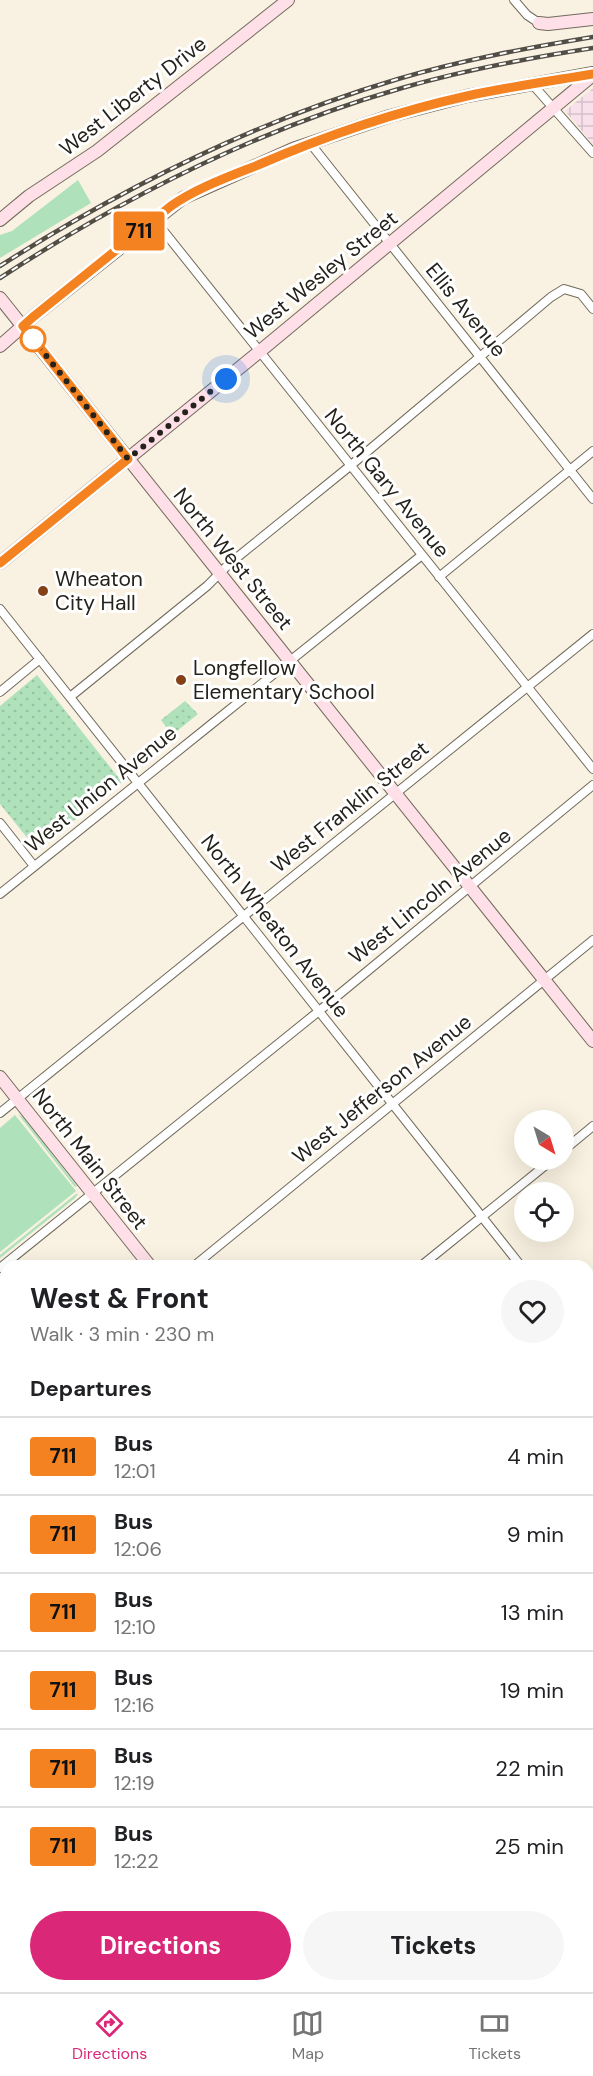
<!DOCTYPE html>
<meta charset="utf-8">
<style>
:root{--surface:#fff;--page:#f6f6f6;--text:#202124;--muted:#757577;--line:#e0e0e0;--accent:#db2777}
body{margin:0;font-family:"DM Sans",sans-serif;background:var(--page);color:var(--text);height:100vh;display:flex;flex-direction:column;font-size:22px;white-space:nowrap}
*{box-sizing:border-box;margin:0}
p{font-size:20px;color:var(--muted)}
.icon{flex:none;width:33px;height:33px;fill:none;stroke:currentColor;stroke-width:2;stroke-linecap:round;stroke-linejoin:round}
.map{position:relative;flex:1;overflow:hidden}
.sheet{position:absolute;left:0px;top:1260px;width:594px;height:732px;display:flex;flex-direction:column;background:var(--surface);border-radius:18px 18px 0 0;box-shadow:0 6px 24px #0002}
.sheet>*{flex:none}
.badge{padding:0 12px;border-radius:4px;font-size:21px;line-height:39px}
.needle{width:39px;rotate:142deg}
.controls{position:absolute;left:514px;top:1110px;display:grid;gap:12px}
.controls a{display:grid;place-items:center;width:60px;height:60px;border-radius:50%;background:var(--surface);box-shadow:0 6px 24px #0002;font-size:30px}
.you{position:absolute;width:30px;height:30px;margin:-15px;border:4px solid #fff;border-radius:50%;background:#1a73e8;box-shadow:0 0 0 9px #1a73e833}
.map>.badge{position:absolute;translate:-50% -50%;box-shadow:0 0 0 3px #fff}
h2{padding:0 30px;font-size:22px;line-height:54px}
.round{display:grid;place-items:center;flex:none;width:63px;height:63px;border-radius:32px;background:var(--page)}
.summary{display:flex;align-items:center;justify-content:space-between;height:102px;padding:0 30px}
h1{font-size:28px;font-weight:700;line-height:45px}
.action{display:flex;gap:12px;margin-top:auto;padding:12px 30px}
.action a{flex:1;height:69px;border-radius:36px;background:var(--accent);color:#fff;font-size:24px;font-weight:700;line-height:69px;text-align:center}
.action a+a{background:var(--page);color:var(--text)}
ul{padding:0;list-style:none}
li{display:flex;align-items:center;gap:18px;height:78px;padding:0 30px;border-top:2px solid var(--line)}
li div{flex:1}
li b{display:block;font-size:22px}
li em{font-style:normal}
li .badge{min-width:66px;font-weight:700;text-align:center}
.menu{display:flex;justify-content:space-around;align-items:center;height:84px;border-top:2px solid var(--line);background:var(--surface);font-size:16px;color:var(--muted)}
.menu a{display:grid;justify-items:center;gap:3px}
.menu .on{color:var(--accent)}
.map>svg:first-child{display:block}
.industrial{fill:url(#industrial-grid)}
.green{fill:#afe2ba}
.park{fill:url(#park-dots)}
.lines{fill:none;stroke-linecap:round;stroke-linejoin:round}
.street-casing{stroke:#716b5c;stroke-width:10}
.secondary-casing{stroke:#716b5c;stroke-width:14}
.street{stroke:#fff;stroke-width:8}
.secondary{stroke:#ffe0e8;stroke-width:12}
.rail-casing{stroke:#524e45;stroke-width:4.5}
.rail{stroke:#fff;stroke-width:2;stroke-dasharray:7;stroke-linecap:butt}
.line-casing{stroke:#fff;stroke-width:14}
.line{stroke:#f58220;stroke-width:9}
.walk{stroke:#25221c;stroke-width:6;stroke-dasharray:0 10.8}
.stop-dot{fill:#fff;stroke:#f58220;stroke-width:3}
.poi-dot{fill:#854115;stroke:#fff;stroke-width:2}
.labels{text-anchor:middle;stroke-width:6;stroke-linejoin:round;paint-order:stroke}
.street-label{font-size:21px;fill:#25221c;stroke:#fff}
.poi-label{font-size:21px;fill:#25221c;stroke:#fff;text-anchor:start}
</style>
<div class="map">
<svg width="593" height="1992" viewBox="0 0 593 1992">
<defs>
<pattern id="industrial-grid" width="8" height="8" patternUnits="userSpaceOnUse" patternTransform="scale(1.5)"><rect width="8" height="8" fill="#f9e0eb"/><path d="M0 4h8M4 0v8" fill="none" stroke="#d5c0c9"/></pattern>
<pattern id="park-dots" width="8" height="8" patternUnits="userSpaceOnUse" patternTransform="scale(1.5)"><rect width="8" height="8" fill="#afe2ba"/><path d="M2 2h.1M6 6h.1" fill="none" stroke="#96c29f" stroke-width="1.8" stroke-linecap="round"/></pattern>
</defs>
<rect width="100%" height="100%" fill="#f9f1e1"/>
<!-- industrial -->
<path class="industrial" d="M593,88V144L565,111Z"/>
<!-- green -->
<path class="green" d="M78,180L91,203L0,258V235L12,231Z
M18,1114L23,1117L77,1186L75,1187Z
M15,1115L76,1191L0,1252V1128Z
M76,1194H78L75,1198L0,1258V1255Z"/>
<!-- park -->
<path class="park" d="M37,675L122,782L37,850L0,804V706Z
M185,701L198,714L172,735L161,720Z"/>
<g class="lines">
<defs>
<path id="street" d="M514,0L527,15L539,23
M533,85L593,153
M310,143L593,499
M154,219L593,769
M439,577L593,451
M0,609L521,1266
M0,692L40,659
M70,697L207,586L229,564L350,466L551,297L564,289L581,294L593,309
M0,823L34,866
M0,894C140,780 282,669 422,555
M0,1113L593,634
M564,1150L593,1126
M194,1266L593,940
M421,1266L552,1160
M0,1268L319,1011L593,785
M0,1310L6,1317
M588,1349L593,1356
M0,1424L6,1419
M588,1535L593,1531
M0,1582L6,1589
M588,1582L593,1589
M0,1613L6,1608
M588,1722L593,1718
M0,1816L6,1811
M588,1908L593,1904
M149,1986L154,1992
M324,1986L328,1992
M564,1986L569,1992
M32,1992L39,1986
M259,1992L266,1986
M486,1992L493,1986"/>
<path id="secondary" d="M539,23L548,24L593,19
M0,220L29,196L97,151L288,0
M0,298L593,1041
M0,346L33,317L183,198L293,149L390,116L467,96L593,73
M0,563L259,352L593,75
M0,1077L150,1266
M588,1332L593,1328
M588,1818L593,1824"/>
</defs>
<!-- street casing -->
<use href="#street" class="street-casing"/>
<!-- secondary casing -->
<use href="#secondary" class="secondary-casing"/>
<!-- street -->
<use href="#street" class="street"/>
<!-- secondary -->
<use href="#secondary" class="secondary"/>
<defs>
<path id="rail" d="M0,266C124,187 256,121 398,79C462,60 527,48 593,37
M0,278C124,197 259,129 402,88C464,70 529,58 593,48"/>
</defs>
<!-- rail casing -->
<use href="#rail" class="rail-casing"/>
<!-- rail -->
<use href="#rail" class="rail"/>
</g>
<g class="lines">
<defs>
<path id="line" d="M0,563L128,459L23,326L33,317L171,206C197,188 228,177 258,165C325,136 395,112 467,96C508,87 551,81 593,74"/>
</defs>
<!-- line casing -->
<use href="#line" class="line-casing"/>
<!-- line -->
<use href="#line" class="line"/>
<!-- walk -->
<path class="walk" d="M33,339L128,459L226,379"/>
</g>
<!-- markers -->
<circle class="stop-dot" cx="33" cy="339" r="12"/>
<g class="poi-dot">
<circle cx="43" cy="591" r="6"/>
<circle cx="181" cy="680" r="6"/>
</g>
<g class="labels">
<!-- street labels -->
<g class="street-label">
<text transform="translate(133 96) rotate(-38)" y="7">West Liberty Drive</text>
<text transform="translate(321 275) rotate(-39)" y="7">West Wesley Street</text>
<text transform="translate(466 310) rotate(51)" y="7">Ellis Avenue</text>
<text transform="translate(387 483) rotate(51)" y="7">North Gary Avenue</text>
<text transform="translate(233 559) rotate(51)" y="7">North West Street</text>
<text transform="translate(101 789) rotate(-39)" y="7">West Union Avenue</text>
<text transform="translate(350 807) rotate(-39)" y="7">West Franklin Street</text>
<text transform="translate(430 896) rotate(-39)" y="7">West Lincoln Avenue</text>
<text transform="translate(275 926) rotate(52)" y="7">North Wheaton Avenue</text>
<text transform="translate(382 1089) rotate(-39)" y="7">West Jefferson Avenue</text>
<text transform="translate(90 1159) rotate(52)" y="7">North Main Street</text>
</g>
<!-- poi labels -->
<g class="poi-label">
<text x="55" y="586">Wheaton<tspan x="55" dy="24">City Hall</tspan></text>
<text x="193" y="675">Longfellow<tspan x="193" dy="24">Elementary School</tspan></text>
</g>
</g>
</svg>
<div class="controls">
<a><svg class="needle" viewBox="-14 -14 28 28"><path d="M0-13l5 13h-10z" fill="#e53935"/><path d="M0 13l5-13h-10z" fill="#757577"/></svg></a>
<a><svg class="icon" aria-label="locate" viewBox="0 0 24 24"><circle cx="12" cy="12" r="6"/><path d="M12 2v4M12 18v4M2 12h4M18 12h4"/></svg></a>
</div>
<div class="you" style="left:226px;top:379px"></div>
<b class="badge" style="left:139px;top:231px;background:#f58220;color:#111">711</b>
<section class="sheet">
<div class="summary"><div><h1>West &amp; Front</h1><p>Walk · 3 min · 230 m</p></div><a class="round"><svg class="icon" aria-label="heart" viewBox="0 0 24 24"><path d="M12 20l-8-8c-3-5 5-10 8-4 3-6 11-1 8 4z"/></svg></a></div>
<h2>Departures</h2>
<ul>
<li><span class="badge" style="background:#f58220;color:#111">711</span><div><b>Bus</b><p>12:01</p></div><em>4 min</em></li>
<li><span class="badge" style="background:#f58220;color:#111">711</span><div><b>Bus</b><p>12:06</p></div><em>9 min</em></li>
<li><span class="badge" style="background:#f58220;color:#111">711</span><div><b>Bus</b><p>12:10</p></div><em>13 min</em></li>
<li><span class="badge" style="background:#f58220;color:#111">711</span><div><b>Bus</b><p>12:16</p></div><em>19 min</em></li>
<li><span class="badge" style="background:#f58220;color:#111">711</span><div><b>Bus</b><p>12:19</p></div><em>22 min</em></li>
<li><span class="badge" style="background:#f58220;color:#111">711</span><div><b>Bus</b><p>12:22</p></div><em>25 min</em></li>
</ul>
<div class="action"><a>Directions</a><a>Tickets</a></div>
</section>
</div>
<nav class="menu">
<a class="on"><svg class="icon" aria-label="directions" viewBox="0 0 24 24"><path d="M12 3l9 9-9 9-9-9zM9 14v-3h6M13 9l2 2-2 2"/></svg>Directions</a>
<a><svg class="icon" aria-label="map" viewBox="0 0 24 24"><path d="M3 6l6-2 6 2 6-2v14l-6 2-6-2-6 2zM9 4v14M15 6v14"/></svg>Map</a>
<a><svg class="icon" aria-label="tickets" viewBox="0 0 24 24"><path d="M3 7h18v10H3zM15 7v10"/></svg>Tickets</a>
</nav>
